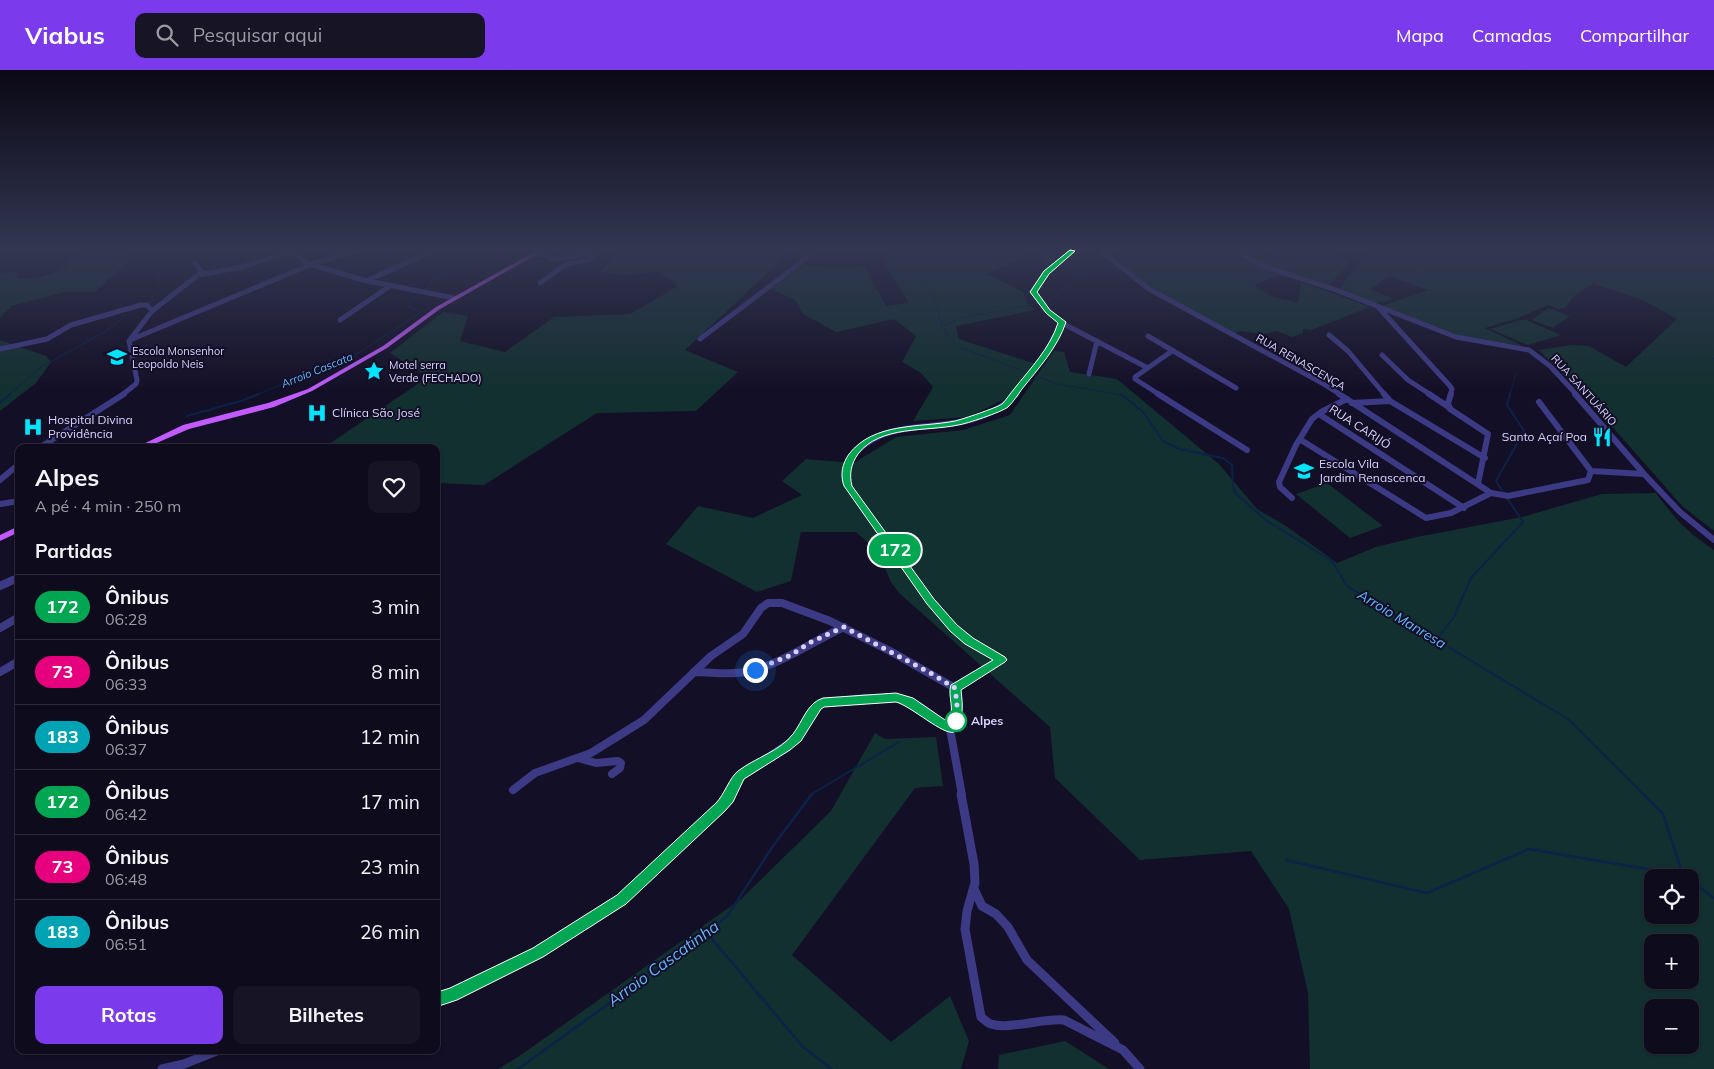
<!DOCTYPE html>
<html lang="pt">
<meta charset="utf-8">
<style>
:root{--surface:#0e0b1c;--page:#171425;--text:#f1f3f6;--muted:#9b9ba3;--line:#2e2b3b;--accent:#7c3aed}
body{margin:0;font-family:Mulish,sans-serif;background:var(--page);color:var(--text);height:100vh;display:flex;flex-direction:column;font-size:19px;white-space:nowrap}
*{box-sizing:border-box;margin:0}
p{font-size:16px;color:var(--muted)}
.icon{flex:none;width:28px;height:28px;fill:none;stroke:currentColor;stroke-width:2;stroke-linecap:round;stroke-linejoin:round}
.map{position:relative;flex:1;overflow:hidden}
.details{position:absolute;left:15px;top:374px;width:425px;height:610px;display:flex;flex-direction:column;background:var(--surface);border-radius:10px;box-shadow:0 1px 4px #0004,0 0 0 1px var(--line)}
.details>*{flex:none}
.badge{padding:0 10px;border-radius:16px;font-size:18px;line-height:32px}
.tools{position:absolute;left:1644px;top:799px;display:grid;gap:10px}
.tools a{display:grid;place-items:center;width:55px;height:55px;border-radius:10px;background:var(--surface);box-shadow:0 1px 4px #0004,0 0 0 1px var(--line);font-size:25px}
.you{position:absolute;width:25px;height:25px;margin:-12px;border:4px solid #fff;border-radius:50%;background:#1a73e8;box-shadow:0 0 0 8px #1a73e833}
.map>.badge{position:absolute;translate:-50% -50%;box-shadow:0 0 0 2px #fff}
h2{padding:0 20px;font-size:19px;line-height:45px}
.round{display:grid;place-items:center;flex:none;width:52px;height:52px;border-radius:10px;background:var(--page)}
.headline{display:flex;align-items:center;justify-content:space-between;height:85px;padding:0 20px}
h1{font-size:24px;font-weight:700;line-height:38px}
.action{display:flex;gap:10px;margin-top:auto;padding:10px 20px}
.action a{flex:1;height:58px;border-radius:10px;background:var(--accent);color:#fff;font-size:20px;font-weight:700;line-height:58px;text-align:center}
.action a+a{background:var(--page);color:var(--text)}
ul{padding:0;list-style:none}
li{display:flex;align-items:center;gap:15px;height:65px;padding:0 20px;border-top:1px solid var(--line)}
li div{flex:1}
li b{display:block;font-size:19px}
li em{font-style:normal}
li .badge{min-width:55px;font-weight:700;text-align:center}
header{display:flex;align-items:center;gap:30px;box-sizing:border-box;height:70px;padding:0 25px;background:var(--accent);color:#fff}
header strong{font-size:24px}
nav{display:flex;gap:28px;margin-inline-start:auto;font-size:18px}
.search{width:350px;height:45px;background:var(--page);display:flex;align-items:center;gap:12px;box-sizing:border-box;padding:0 18px;border-radius:10px;color:var(--muted);font-size:19px}
.map>svg:first-child{display:block}
.green{fill:#12302f;fill-rule:evenodd}
.lines{fill:none;stroke-linecap:round;stroke-linejoin:round}
.stream-far2{stroke:#0c2248;stroke-width:1}
.stream-far1{stroke:#0c2248;stroke-width:2}
.stream{stroke:#0c2248;stroke-width:2.5}
.minor-far3{stroke:#3d3a85;stroke-width:5}
.minor-far2{stroke:#3d3a85;stroke-width:6}
.minor-far1{stroke:#3d3a85;stroke-width:8}
.minor{stroke:#3d3a85;stroke-width:9}
.major{fill:#c25bff;fill-rule:evenodd}
.line{fill:#00a651;stroke:#fff}
.walk{stroke:#d9d4ff;stroke-width:5;stroke-dasharray:0 9}
.stop-dot{fill:#fff;stroke:#00a651;stroke-width:2.5}
.labels{text-anchor:middle;stroke-width:4;stroke-linejoin:round;paint-order:stroke}
.far-poi-label{font-size:11px;fill:#d9d4ff;stroke:#130f26;text-anchor:start}
.far-street-label{font-size:11px;fill:#d9d4ff;stroke:#130f26}
.far-water-label{font-size:11px;font-style:italic;fill:#62b6ff;stroke:#130f26}
.poi-label{font-size:12px;fill:#d9d4ff;stroke:#130f26;text-anchor:start}
.street-label{font-size:12px;fill:#d9d4ff;stroke:#130f26}
.stop-label{font-size:12px;font-weight:bold;fill:#d9d4ff;stroke:#130f26;text-anchor:start}
.water-label{font-size:14px;font-style:italic;fill:#62b6ff;stroke:#130f26}
.near-water-label{font-size:16px;font-style:italic;fill:#62b6ff;stroke:#130f26}
</style>
<header>
<strong>Viabus</strong>
<div class="search"><svg class="icon" aria-label="search" viewBox="0 0 24 24"><circle cx="10" cy="10" r="6"/><path d="M15 15l6 6"/></svg>Pesquisar aqui</div>
<nav><a>Mapa</a><a>Camadas</a><a>Compartilhar</a></nav>
</header>
<div class="map">
<svg width="1714" height="999" viewBox="0 0 1714 999">
<rect width="100%" height="100%" fill="#130f26"/>
<!-- green -->
<path class="green" d="M81,181H147L137,183L95,222H65L11,236L0,248V203L17,202V208C32,210 52,206 64,197C70,192 74,185 81,181Z
M621,181H791L685,280L738,302L696,341L597,343L484,415L436,413V378H323L428,307L390,283L443,242L468,246L460,271L505,282L554,247L630,244L678,216L659,201L626,205L600,202Z
M891,181H1066L1047,196L1031,183L987,204L1023,222L1026,232L1035,240L956,256L959,269L1036,294L1007,328L968,347L913,351L933,317L921,303L902,292L916,266L894,249L836,262L803,244L795,230L771,219L803,195L842,199L864,196L886,236L909,233L885,194Z
M1108,181H1229L1248,193L1279,205L1254,215L1270,226L1298,233L1301,212L1370,237L1311,260L1303,259V263L1292,267L1277,261L1263,264L1240,261L1233,264L1137,209L1118,188Z
M1241,181H1326L1350,192L1328,216L1260,192L1249,188Z
M1367,181H1714V461L1682,436L1602,345L1539,280L1572,275L1589,276L1626,297L1677,249L1641,229L1593,214L1575,225L1565,238L1559,239L1548,235L1518,248L1485,258L1523,276L1463,267L1382,236L1428,220L1389,206L1370,219L1393,229L1376,233L1339,220Z
M1548,238L1570,246L1553,258L1532,250Z
M1521,250H1526L1561,265L1528,275L1490,259Z
M0,270L46,286L51,292L36,313L0,341Z
M1054,281L1064,282L1070,302L1117,309L1219,394L1257,439L1286,456L1337,493L1376,477L1417,467L1522,447L1602,424L1656,423C1675,449 1687,462 1714,480V999H1310L1308,923L1289,839L1251,781L1140,790L1055,708L1050,657L899,523L891,512L878,482L856,462H801L791,511L757,522L666,474L698,436L753,448L802,425L782,411L806,389L854,393L896,367L963,360L1010,345ZM1652,808H1690V845H1652ZM1652,872H1690V910H1652ZM1652,938H1690V975H1652Z
M1327,413L1383,456L1350,468L1296,424Z
M875,663L885,669L936,667L943,716L915,718L792,885L891,972L950,926L969,971L961,999H498L518,987L741,829L831,741Z
M1065,971L1109,999H998L999,985Z"/>
<g class="lines">
<!-- stream-far2 -->
<path class="stream-far2" d="M920,181L907,197L933,222L942,257L957,276L1057,314L1123,325
M1115,190L1128,185L1159,181
M1566,190L1580,181
M1390,203L1433,192L1446,181
M424,220L430,216L432,210L486,181
M146,233L153,231L152,227L162,220L157,206L169,194L177,190L179,183L182,181
M942,257L959,248L1046,232L1096,196L1110,191
M1710,292L1714,288
M9,325L41,297L106,261L133,240
M256,325L355,285L419,244L418,241L408,236V232L420,223
M1510,325L1516,303"/>
<!-- stream-far1 -->
<path class="stream-far1" d="M1121,324L1143,342L1163,371L1179,379L1223,388L1232,395L1233,417L1236,424L1267,451L1332,491L1347,516L1568,649L1644,725
M0,333L10,324
M187,346L241,331L259,324
M1503,422L1496,411L1524,361L1507,335L1510,324
M1437,569L1454,547L1471,508L1523,452L1507,428
M810,725L899,672"/>
<!-- stream -->
<path class="stream" d="M1643,724L1663,744L1683,805L1686,808
M1286,790L1427,823L1529,779L1682,805
M1690,810L1714,828
M707,863L803,977L832,999
M518,999L707,863L728,845L773,776L812,724"/>
<!-- minor-far3 -->
<path class="minor-far3" d="M293,181L306,193L363,210L454,228
M1101,181L1149,219L1322,313L1341,325
M1238,181L1257,194L1336,220L1456,267L1529,280L1550,296L1577,325
M536,183L555,189L585,184L593,186L590,189L565,195L540,213
M195,193L203,203
M366,211L433,181
M1379,238L1450,316L1452,319L1450,325
M340,250L390,216
M1062,253L1146,297
M1329,265L1348,281L1385,325
M1148,266L1236,318
M700,269L799,194L812,181
M130,270L312,194L355,181
M0,279L47,269L71,255L141,235H147L152,241
M1382,285L1408,310L1431,325
M1089,304L1097,271
M122,325L136,314L137,310L129,271L152,241L198,205L242,197L292,181
M1014,325L1045,284L1062,253L1048,242L1033,222L1046,202L1072,181
M1160,325L1135,309V307L1172,281"/>
<!-- minor-far2 -->
<path class="minor-far2" d="M1158,324L1247,380
M1339,324L1491,423L1508,426L1588,410L1591,401L1644,404
M1384,324L1390,331L1485,388
M1429,324L1450,338
M1451,324L1448,333L1450,339L1488,364L1478,414
M1575,324L1644,404L1680,442L1714,470
M1539,332L1591,401
M1352,333L1390,331
M1319,344L1464,438
M1301,370L1426,448L1451,443L1491,423
M39,378L124,324
M0,410L19,394
M1292,428L1280,417L1279,412L1296,375L1312,349L1321,342L1347,329
M0,434L19,431
M910,503L848,416C844,403 847,391 857,381C887,351 932,360 970,350C988,345 1003,338 1016,324"/>
<!-- minor-far1 -->
<path class="minor-far1" d="M909,502C927,526 944,551 967,570C977,577 990,583 1001,589L955,618
M0,516L13,510
M0,558L19,547
M0,602L19,591
M694,602C711,602 728,605 745,602C781,595 811,572 844,557
M950,659L962,725
M950,659L956,644L955,618
M578,688L596,693L618,691L621,693L620,698L612,704
M513,720L535,703L591,683L644,650L711,586L743,564L761,538L768,533H782L830,551L890,581L955,618
M730,725L740,706L797,668L812,641L823,633L866,628H898L919,636L950,659"/>
<!-- minor -->
<path class="minor" d="M961,724L974,794L975,813L967,841L965,859L981,947C984,949 988,953 991,954C1008,960 1043,948 1064,950L1123,980L1140,999
M974,819L982,836L996,844L1008,857L1027,890L1115,973
M436,929L452,924L538,882L622,830L721,737L730,724
M162,999L184,994L219,980"/>
<!-- major -->
<path class="major" d="M536,181H543L440,239L387,278L312,321L274,337L189,359L145,378H135L183,355L268,333L308,319L383,276L436,237Z
M19,456V462L0,471V465Z"/>
</g>
<!-- sky -->
<linearGradient id="sky" x2="0" y2="1"><stop stop-color="#0a0815"/><stop offset="0.56" stop-color="#333752"/><stop offset="1" stop-color="#333752" stop-opacity="0"/></linearGradient>
<rect width="1714" height="321" fill="url(#sky)"/>
<!-- line -->
<path class="line" d="M1070,180L1075,181L1049,204L1037,222L1050,240L1066,252C1058,277 1038,299 1022,319C1018,325 1013,332 1008,337C1002,342 966,354 958,355C926,362 880,355 858,384C851,394 849,404 852,416L934,529L957,555L973,568L1005,587L1007,590L1005,592L961,620C963,637 964,648 954,662C944,666 911,636 896,632L824,637L821,639L801,671L790,680L744,709L733,732L725,741L626,834L543,887L457,930L436,937L431,934L429,929L431,924L450,918L533,878L617,825L716,733C724,725 730,707 738,701C755,688 780,681 793,664C803,651 807,633 823,628L896,623L913,628L948,652C956,640 947,626 951,615L993,590L965,574L950,561L927,534L844,416C840,405 842,394 849,384C874,352 919,358 955,351C963,349 996,338 1002,334C1006,330 1010,324 1014,319C1030,299 1050,278 1058,253L1046,243L1030,222L1044,201Z"/>
<g class="lines">
<!-- walk -->
<path class="walk" d="M755,600L791,585L811,572L844,557L932,604L955,618L957,634L956,651"/>
</g>
<!-- icons -->
<defs>
<symbol id="school-bare" viewBox="-9 -9 18 18"><path d="M0-5L7-2L0 1L-7-2ZM-4 1L0 2.5L4 1V4Q0 6-4 4Z" fill="#00e5ff" stroke="#130f26" stroke-width="2.5" paint-order="stroke"/></symbol>
<symbol id="sight-bare" viewBox="-9 -9 18 18"><path d="M0-6L1.8-2.2L6-1.7L2.9 1.2L3.7 5.4L0 3.3L-3.7 5.4L-2.9 1.2L-6-1.7L-1.8-2.2Z" fill="#00e5ff" stroke="#130f26" stroke-width="2.5" paint-order="stroke"/></symbol>
<symbol id="hospital-bare" viewBox="-9 -9 18 18"><path d="M-5-5h3v3.5h4V-5h3V5h-3V1.5h-4V5h-3Z" fill="#00e5ff" stroke="#130f26" stroke-width="2.5" paint-order="stroke"/></symbol>
<symbol id="restaurant-bare" viewBox="-9 -9 18 18"><path d="M-5-6h1v4h1v-4h1v4h1v-4h1v5L-1.5 .5V6h-2V.5L-5-1ZM5-6V6H3V1.5H1.5Q1.5-4 5-6Z" fill="#00e5ff" stroke="#130f26" stroke-width="2.5" paint-order="stroke"/></symbol>
</defs>
<g fill-rule="evenodd">
<use href="#school-bare" x="103" y="273" width="28" height="28"/>
<use href="#sight-bare" x="360" y="287" width="28" height="28"/>
<use href="#hospital-bare" x="303" y="329" width="28" height="28"/>
<use href="#hospital-bare" x="19" y="343" width="28" height="28"/>
<use href="#restaurant-bare" x="1588" y="353" width="28" height="28"/>
<use href="#school-bare" x="1290" y="387" width="28" height="28"/>
</g>
<!-- markers -->
<circle class="stop-dot" cx="956" cy="651" r="10"/>
<g class="labels">
<!-- far-poi labels -->
<g class="far-poi-label">
<text x="132" y="285">Escola Monsenhor<tspan x="132" dy="13">Leopoldo Neis</tspan></text>
<text x="389" y="299">Motel serra<tspan x="389" dy="13">Verde (FECHADO)</tspan></text>
</g>
<!-- far-street labels -->
<g class="far-street-label">
<text transform="translate(1301 292) rotate(30)" y="4">RUA RENASCENÇA</text>
<text transform="translate(1584 320) rotate(48)" y="4">RUA SANTUÁRIO</text>
</g>
<!-- far-water labels -->
<g class="far-water-label">
<text transform="translate(317 300) rotate(-22)" y="4">Arroio Cascata</text>
</g>
<!-- poi labels -->
<g class="poi-label">
<text x="332" y="347">Clínica São José</text>
<text x="48" y="354">Hospital Divina<tspan x="48" dy="14">Providência</tspan></text>
<text x="1587" y="371" text-anchor="end">Santo Açaí Poa</text>
<text x="1319" y="398">Escola Vila<tspan x="1319" dy="14">Jardim Renascenca</tspan></text>
</g>
<!-- street labels -->
<g class="street-label">
<text transform="translate(1360 357) rotate(33)" y="4">RUA CARIJÓ</text>
</g>
<!-- stop labels -->
<g class="stop-label">
<text x="971" y="655">Alpes</text>
</g>
<!-- water labels -->
<g class="water-label">
<text transform="translate(1402 549) rotate(31)" y="5">Arroio Manresa</text>
</g>
<!-- near-water labels -->
<g class="near-water-label">
<text transform="translate(663 893) rotate(-36)" y="6">Arroio Cascatinha</text>
</g>
</g>
</svg>
<div class="tools">
<a><svg class="icon" aria-label="locate" viewBox="0 0 24 24"><circle cx="12" cy="12" r="6"/><path d="M12 2v4M12 18v4M2 12h4M18 12h4"/></svg></a>
<a>+</a>
<a>−</a>
</div>
<div class="you" style="left:755px;top:600px"></div>
<b class="badge" style="left:895px;top:480px;background:#00a651;color:#fff">172</b>
<section class="details">
<div class="headline"><div><h1>Alpes</h1><p>A pé · 4 min · 250 m</p></div><a class="round"><svg class="icon" aria-label="heart" viewBox="0 0 24 24"><path d="M12 20l-8-8c-3-5 5-10 8-4 3-6 11-1 8 4z"/></svg></a></div>
<h2>Partidas</h2>
<ul>
<li><span class="badge" style="background:#00a651;color:#fff">172</span><div><b>Ônibus</b><p>06:28</p></div><em>3 min</em></li>
<li><span class="badge" style="background:#e6007e;color:#fff">73</span><div><b>Ônibus</b><p>06:33</p></div><em>8 min</em></li>
<li><span class="badge" style="background:#00a3b4;color:#fff">183</span><div><b>Ônibus</b><p>06:37</p></div><em>12 min</em></li>
<li><span class="badge" style="background:#00a651;color:#fff">172</span><div><b>Ônibus</b><p>06:42</p></div><em>17 min</em></li>
<li><span class="badge" style="background:#e6007e;color:#fff">73</span><div><b>Ônibus</b><p>06:48</p></div><em>23 min</em></li>
<li><span class="badge" style="background:#00a3b4;color:#fff">183</span><div><b>Ônibus</b><p>06:51</p></div><em>26 min</em></li>
</ul>
<div class="action"><a>Rotas</a><a>Bilhetes</a></div>
</section>
</div>
